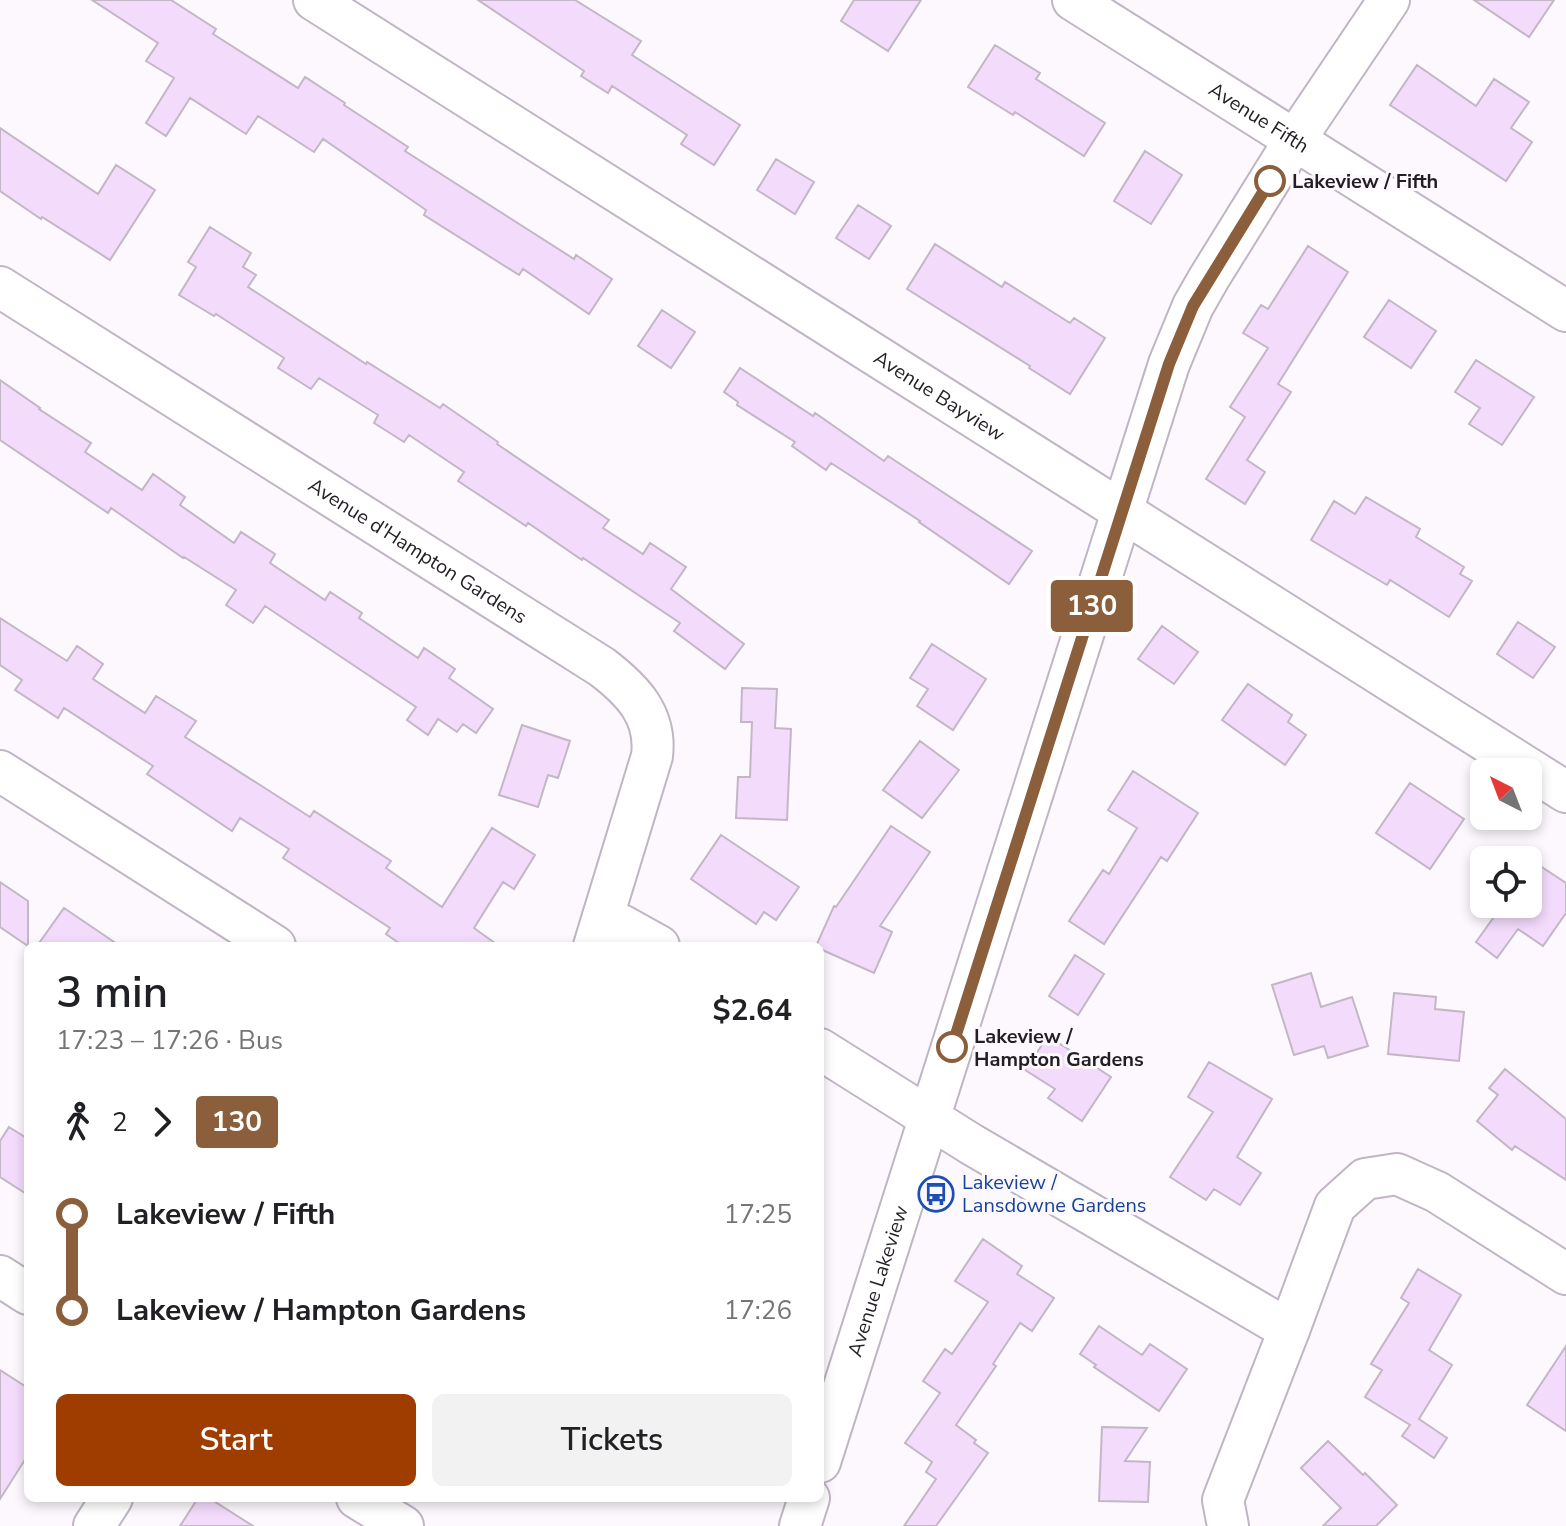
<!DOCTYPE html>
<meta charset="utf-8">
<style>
:root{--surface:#fff;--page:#f2f2f2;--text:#202124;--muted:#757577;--accent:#9f3c00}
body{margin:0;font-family:"Nunito Sans",sans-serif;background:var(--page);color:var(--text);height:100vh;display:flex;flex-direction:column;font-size:30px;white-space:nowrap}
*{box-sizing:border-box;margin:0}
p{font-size:26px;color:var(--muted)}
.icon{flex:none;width:44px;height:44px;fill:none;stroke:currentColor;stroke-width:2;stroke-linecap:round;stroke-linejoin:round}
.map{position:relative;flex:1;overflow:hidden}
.details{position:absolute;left:24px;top:942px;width:800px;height:560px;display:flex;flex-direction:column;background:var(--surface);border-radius:12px;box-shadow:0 4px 12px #0003}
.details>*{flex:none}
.badge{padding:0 16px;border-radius:6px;font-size:28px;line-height:52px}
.needle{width:52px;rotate:318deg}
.fabs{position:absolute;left:1470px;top:758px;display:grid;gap:16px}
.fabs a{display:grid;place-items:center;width:72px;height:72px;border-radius:12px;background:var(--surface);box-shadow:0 4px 12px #0003;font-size:40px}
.map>.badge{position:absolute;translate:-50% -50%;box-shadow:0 0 0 4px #fff}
.legs{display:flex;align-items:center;gap:12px;height:88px;padding:0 32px;font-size:26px}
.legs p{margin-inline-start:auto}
.overview{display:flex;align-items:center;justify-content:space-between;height:136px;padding:0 32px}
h1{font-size:44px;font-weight:600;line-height:60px}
.action{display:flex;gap:16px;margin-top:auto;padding:16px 32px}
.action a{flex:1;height:92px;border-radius:12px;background:var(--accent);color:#fff;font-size:32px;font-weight:600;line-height:92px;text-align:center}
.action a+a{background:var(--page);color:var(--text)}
ul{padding:0 32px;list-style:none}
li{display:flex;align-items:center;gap:28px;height:96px;font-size:30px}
li i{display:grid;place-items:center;width:12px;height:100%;margin:0 10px;background:currentColor}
li i::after{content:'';width:20px;height:20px;margin:-10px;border:6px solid;border-radius:50%;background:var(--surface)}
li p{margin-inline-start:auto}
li:first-child i{background:linear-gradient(#0000 50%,currentColor 0)}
li:last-child i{background:linear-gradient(currentColor 50%,#0000 0)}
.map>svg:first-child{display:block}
.building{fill:#f3dbfb;stroke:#c3b7c6;stroke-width:2}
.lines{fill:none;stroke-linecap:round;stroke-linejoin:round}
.minor-casing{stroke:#c0b5c4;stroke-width:44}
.minor{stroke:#fff;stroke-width:40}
.line-1-casing{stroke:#fff;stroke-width:18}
.line-1{stroke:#8b5e3c;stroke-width:12}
.stop-1-dot{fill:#fff;stroke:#8b5e3c;stroke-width:4}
.labels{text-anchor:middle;stroke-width:6;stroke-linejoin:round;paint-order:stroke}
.street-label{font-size:20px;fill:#231e24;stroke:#fdf8fe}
.stop-label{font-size:20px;font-weight:bold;fill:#231e24;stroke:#fdf8fe;text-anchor:start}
.transit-label{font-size:20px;fill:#164399;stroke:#fdf8fe;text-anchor:start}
</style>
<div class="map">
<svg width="1566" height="1526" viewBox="0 0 1566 1526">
<rect width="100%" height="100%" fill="#fdf8fe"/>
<!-- building -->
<path class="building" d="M92,0H171L216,29L213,34L298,88L305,77L345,103L344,105L408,147L405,151L574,259L576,255L612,279L589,314L523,269L519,275L424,215L426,210L323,139L314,152L258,116L246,134L190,98L166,136L146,123L174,78L146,61L158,43Z
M478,0H575L641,41L632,55L740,125L714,165L681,144L687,135L612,86L608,93L581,76L584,71Z
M854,0H921L888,51L841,21Z
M1474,0H1554L1529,37Z
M995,45L1040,73L1036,79L1105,123L1084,156L1015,112L1013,115L968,87Z
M1417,65L1476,106L1494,79L1529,102L1511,128L1532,142L1506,181L1390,105Z
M0,128L98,194L116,165L155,190L110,260L42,217L41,219L0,191Z
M1145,151L1182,175L1151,224L1114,201Z
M776,159L814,182L795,214L757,190Z
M858,205L891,226L869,259L836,238Z
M210,227L251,253L243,267L256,275L248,287L366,364L367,362L440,408L443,404L498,442L497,444L609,520L603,528L643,554L650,543L686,567L671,589L744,644L725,669L674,631L680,623L583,558L582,560L528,523L526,526L458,481L464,472L409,435L404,442L374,423L378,415L319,378L311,389L278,368L284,358L216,314L214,316L179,295L196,267L188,262Z
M935,244L1002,287L1005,282L1070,323L1074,318L1105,338L1070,394L1029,368L1030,366L907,289Z
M1308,246L1348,272L1278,384L1291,392L1247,460L1265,472L1245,504L1206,479L1245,417L1230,407L1268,348L1243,333L1261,305L1268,309Z
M1389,300L1436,331L1411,368L1364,337Z
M662,310L695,332L671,368L638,346Z
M1476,360L1534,397L1502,445L1469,424L1480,408L1455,392Z
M740,368L813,416L815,413L884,461L888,456L1032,551L1009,584L919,522L920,521L831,463L826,470L792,446L795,442L737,405L738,402L724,392Z
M0,380L40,408L39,409L91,443L85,452L142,490L153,474L185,497L180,505L234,543L241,532L275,554L270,563L325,600L330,592L362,613L359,618L418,658L424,648L455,669L449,678L493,709L476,733L463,724L457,732L438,719L428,735L407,720L416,707L265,606L253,623L226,605L236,590L184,557L183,558L111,508L108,513L0,440Z
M1366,497L1420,529L1416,537L1464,567L1460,574L1472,581L1449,617L1390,580L1387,585L1311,540L1334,501L1355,514Z
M0,618L67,661L77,646L103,664L93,679L145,713L156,696L196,721L185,737L310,817L314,811L391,861L386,868L442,907L492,828L535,855L514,889L503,882L474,928L499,946H403L386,934L390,928L283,858L289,849L240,818L232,831L147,774L153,766L64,708L58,718L15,690L22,680L0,665Z
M1518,622L1555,647L1533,678L1497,654Z
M1162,626L1198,652L1174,684L1138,659Z
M932,644L986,679L953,730L917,706L928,689L910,678Z
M1248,684L1292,715L1288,722L1306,735L1285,765L1222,720Z
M742,688L777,689L775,728L791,729L787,820L736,818L738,777H750L752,722H741Z
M522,725L570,741L558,778L548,775L538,807L499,795Z
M920,741L959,770L922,818L883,790Z
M1133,771L1198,813L1167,861L1161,857L1104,944L1069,921L1103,870L1109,874L1137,828L1108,810Z
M1410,783L1464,819L1430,869L1376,833Z
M891,826L930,852L880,926L892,932L874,973L820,949V946H816L834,906L836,907Z
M721,835L799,887L776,920L764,912L756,924L691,879Z
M1528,858L1566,883V913L1543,946L1518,929L1497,958L1476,942L1496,914L1492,911L1497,904H1528L1527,860Z
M0,882L28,901V946L0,927Z
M64,908L120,946H37Z
M1075,955L1104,974L1078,1015L1049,996Z
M1311,973L1321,1007L1352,997L1368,1046L1328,1058L1324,1046L1294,1055L1272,985Z
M1394,993L1436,997L1435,1009L1464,1012L1459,1061L1388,1054Z
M1048,1036L1111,1077L1082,1121L1048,1098L1055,1089L1025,1070Z
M1209,1062L1272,1099L1237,1157L1261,1173L1240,1205L1214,1189L1206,1200L1170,1177L1213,1112L1188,1097Z
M1505,1069L1566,1119V1180L1515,1146L1512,1150L1477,1121L1498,1095L1489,1088Z
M9,1127L28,1139V1195L0,1177V1141Z
M983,1239L1022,1266L1017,1274L1054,1298L1032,1331L1020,1323L993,1364L996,1366L956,1425L976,1440L974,1443L988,1453L936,1526H904L936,1479L926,1472L932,1462L905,1443L940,1393L923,1381L945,1349L952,1354L988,1302L955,1281Z
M1418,1269L1461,1295L1429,1350L1452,1365L1419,1419L1447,1438L1434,1458L1402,1436L1410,1425L1365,1397L1382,1370L1371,1364L1409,1303L1401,1298Z
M1099,1326L1142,1355L1150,1344L1187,1369L1159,1411L1094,1367L1096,1365L1080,1354Z
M1566,1346V1431L1527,1405Z
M0,1370L28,1388V1455L0,1499Z
M1102,1427L1147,1428L1125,1461L1150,1462L1148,1502L1099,1501Z
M1328,1441L1363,1475L1365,1473L1397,1505L1376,1526H1323L1341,1508L1301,1468Z
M198,1498H209L253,1526H180Z"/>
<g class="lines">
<defs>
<g id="minor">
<path id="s1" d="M314,0L1566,792"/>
<path id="s2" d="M1073,0L1566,311"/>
<path id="s3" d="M0,287L602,667C632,690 657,715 652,756L594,946"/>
<path d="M0,771L275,946"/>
<path d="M603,917L623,926L659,946"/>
<path d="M820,1049L971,1144L1289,1330L1335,1206L1365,1179L1397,1174L1437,1192L1566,1274"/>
<path d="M0,1276L28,1294"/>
<path id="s4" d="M820,1462L1169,364L1193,306L1209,278L1294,141L1389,0"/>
<path d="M357,1498L403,1526"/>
<path d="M94,1526L112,1498"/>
<path d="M800,1526L809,1498"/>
<path d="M1228,1526L1223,1500L1289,1330"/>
</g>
</defs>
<!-- minor casing -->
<use href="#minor" class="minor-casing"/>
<!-- minor -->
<use href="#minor" class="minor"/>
</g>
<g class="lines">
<defs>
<path id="line-1" d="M952,1047L1169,364L1193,306L1270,181"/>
</defs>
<!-- line-1 casing -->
<use href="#line-1" class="line-1-casing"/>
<!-- line-1 -->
<use href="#line-1" class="line-1"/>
</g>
<!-- icons -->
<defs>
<symbol id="bus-ring" viewBox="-11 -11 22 22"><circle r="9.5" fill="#fdf8fe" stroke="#1a4fb4" stroke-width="1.5"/><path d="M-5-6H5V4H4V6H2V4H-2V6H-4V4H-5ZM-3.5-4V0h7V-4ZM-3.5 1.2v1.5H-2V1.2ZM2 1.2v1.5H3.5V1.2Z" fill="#1a4fb4"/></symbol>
</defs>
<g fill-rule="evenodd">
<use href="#bus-ring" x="916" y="1174" width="40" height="40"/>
</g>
<!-- markers -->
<g class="stop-1-dot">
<circle cx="1270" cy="181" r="14"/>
<circle cx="952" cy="1047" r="14"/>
</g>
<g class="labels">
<!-- street labels -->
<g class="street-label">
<text dy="7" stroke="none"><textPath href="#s2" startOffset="220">Avenue Fifth</textPath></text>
<text dy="7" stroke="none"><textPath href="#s1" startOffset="740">Avenue Bayview</textPath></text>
<text dy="7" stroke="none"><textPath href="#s3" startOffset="494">Avenue d'Hampton Gardens</textPath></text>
<text dy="7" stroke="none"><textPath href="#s4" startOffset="190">Avenue Lakeview</textPath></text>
</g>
<!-- stop labels -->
<g class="stop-label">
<text x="1292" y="188">Lakeview / Fifth</text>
<text x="974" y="1043">Lakeview /<tspan x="974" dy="23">Hampton Gardens</tspan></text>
</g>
<!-- transit labels -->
<g class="transit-label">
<text x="962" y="1189">Lakeview /<tspan x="962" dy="23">Lansdowne Gardens</tspan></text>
</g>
</g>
</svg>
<div class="fabs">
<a><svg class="needle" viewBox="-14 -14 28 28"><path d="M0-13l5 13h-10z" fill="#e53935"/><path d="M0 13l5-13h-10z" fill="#757577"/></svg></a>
<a><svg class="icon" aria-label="locate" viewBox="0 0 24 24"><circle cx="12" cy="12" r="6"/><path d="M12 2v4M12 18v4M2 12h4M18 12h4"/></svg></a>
</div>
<b class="badge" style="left:1092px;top:606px;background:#8b5e3c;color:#fff">130</b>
<section class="details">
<div class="overview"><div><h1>3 min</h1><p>17:23 – 17:26 · Bus</p></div><b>$2.64</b></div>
<div class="legs"><svg class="icon" aria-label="walk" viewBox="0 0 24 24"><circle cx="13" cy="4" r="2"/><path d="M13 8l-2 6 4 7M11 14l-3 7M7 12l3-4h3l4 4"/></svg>2<svg class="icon" aria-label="forward" viewBox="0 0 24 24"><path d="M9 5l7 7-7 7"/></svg><b class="badge" style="background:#8b5e3c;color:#fff">130</b></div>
<ul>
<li><i style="color:#8b5e3c"></i><b>Lakeview / Fifth</b><p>17:25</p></li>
<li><i style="color:#8b5e3c"></i><b>Lakeview / Hampton Gardens</b><p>17:26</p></li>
</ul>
<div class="action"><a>Start</a><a>Tickets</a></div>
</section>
</div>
